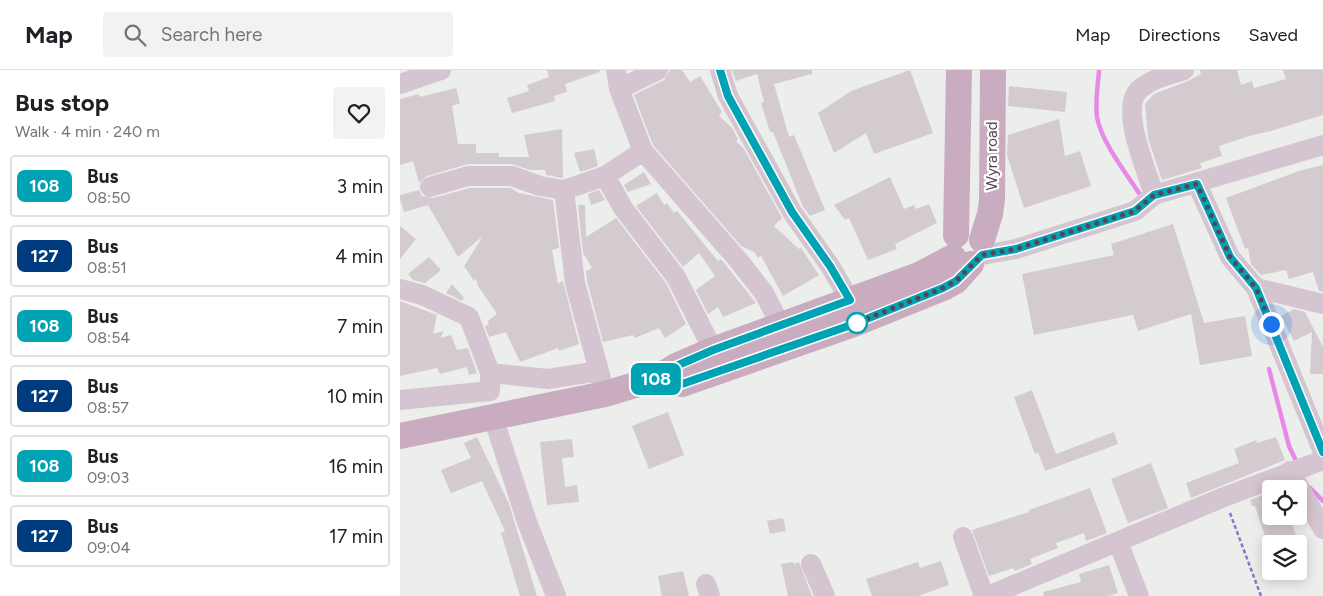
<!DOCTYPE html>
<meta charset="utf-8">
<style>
:root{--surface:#fff;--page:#f2f2f2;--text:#202124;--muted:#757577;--line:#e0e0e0}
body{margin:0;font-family:Figtree,sans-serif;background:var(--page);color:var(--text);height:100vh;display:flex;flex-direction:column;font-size:19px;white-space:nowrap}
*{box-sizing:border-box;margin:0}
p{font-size:16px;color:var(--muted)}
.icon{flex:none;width:28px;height:28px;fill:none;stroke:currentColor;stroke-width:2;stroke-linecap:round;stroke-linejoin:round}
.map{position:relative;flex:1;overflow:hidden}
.panel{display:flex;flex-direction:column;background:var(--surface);width:400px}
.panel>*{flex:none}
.badge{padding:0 10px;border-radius:8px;font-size:18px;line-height:32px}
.buttons{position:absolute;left:862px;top:410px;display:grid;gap:10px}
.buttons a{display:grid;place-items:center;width:45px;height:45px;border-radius:5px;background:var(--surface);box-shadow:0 2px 12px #0003;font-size:25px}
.you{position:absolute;width:25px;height:25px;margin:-12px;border:4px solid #fff;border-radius:50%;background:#1a73e8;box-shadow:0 0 0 8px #1a73e833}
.map>.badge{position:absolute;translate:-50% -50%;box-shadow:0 0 0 2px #fff}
.round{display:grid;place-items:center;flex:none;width:52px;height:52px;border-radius:5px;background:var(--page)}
.headline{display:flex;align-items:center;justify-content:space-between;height:85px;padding:0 15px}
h1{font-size:24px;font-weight:700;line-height:38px}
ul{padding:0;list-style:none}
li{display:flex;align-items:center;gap:15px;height:62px;margin:0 10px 8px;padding:0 5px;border:2px solid var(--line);border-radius:5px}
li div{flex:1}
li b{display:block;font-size:19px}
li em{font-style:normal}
li .badge{min-width:55px;font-weight:700;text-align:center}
header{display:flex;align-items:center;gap:30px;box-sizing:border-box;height:70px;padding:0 25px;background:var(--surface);border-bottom:1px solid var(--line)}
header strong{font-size:24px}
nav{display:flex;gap:28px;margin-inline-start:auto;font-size:18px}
.search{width:350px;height:45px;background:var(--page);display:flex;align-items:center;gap:12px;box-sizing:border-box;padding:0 18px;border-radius:5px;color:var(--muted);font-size:19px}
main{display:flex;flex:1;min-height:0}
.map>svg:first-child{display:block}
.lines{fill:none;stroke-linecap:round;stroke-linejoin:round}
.stream{stroke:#e689e7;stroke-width:4.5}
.building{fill:#d3cbcf}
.path{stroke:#8d74c7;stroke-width:2.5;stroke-dasharray:4 2.5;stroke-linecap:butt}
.minor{stroke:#d5c5d1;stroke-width:20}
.major{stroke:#caacc1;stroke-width:26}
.line-casing{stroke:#fff;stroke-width:11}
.line{stroke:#00a3b4;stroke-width:8}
.walk{stroke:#584553;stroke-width:5;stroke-dasharray:0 9}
.stop-dot{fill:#fff;stroke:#00a3b4;stroke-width:2.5}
.labels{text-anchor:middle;stroke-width:4.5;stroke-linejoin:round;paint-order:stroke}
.street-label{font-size:15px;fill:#584553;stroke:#fff}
</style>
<header>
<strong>Map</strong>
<div class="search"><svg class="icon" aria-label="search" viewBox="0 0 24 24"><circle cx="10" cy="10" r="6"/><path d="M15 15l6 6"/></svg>Search here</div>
<nav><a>Map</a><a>Directions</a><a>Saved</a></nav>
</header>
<main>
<section class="panel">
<div class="headline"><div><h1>Bus stop</h1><p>Walk · 4 min · 240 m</p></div><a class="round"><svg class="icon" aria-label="heart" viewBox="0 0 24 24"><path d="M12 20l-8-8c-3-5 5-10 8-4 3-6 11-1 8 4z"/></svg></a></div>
<ul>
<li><span class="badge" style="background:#00a3b4;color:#fff">108</span><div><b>Bus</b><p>08:50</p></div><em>3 min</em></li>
<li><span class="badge" style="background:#003b80;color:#fff">127</span><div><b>Bus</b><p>08:51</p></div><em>4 min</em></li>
<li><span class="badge" style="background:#00a3b4;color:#fff">108</span><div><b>Bus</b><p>08:54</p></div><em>7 min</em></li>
<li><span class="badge" style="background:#003b80;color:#fff">127</span><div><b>Bus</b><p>08:57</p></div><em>10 min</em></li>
<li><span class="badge" style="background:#00a3b4;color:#fff">108</span><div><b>Bus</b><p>09:03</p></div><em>16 min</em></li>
<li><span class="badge" style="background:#003b80;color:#fff">127</span><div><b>Bus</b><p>09:04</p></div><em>17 min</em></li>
</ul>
</section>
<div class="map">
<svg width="923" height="526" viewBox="0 0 923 526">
<rect width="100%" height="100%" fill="#eceeeb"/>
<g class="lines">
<!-- stream -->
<path class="stream" d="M699,0C698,16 695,31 697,47C701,72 729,107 743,129
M869,299L889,376L897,393
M910,418L923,431"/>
</g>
<!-- building -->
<path class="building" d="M147,0H199L200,2L165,14L167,22L154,26L155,31L112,43L107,28L129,21L127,15L149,7Z
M270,0H282L290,12L300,6L322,42L319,46L332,58L338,69L336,71L344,79L382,148L374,156L399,179L401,178L419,205L383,226L361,186L358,188L354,182L341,176L253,75L234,25L264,10Z
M332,0H412V4L374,14L389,67L394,65L425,140L410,146L403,137L373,62H370L361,33L364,32L357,4L336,11Z
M510,0L533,63L474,84L466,63L434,83L418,43L451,21Z
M800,0H837L841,15L852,11L854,18L886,9L883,0H923V45L871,61L849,66L819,76L822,86L800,93L802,98L762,110L748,68L745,34L754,24L788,11L801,4Z
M609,16L667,22L665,42L608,36Z
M56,18L60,33L52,36L58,74H76V83H99V87H129L124,65L162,59L163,108L146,105L145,100H130L112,94H68L27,106L19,113L13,91L0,95V29L19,24L20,27Z
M659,49L665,86L680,81L691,116L624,138L607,85L608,65Z
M194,79L198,96L180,102L174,83Z
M923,95V222L919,221L913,202L889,209L886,200L861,205L851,194L848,178L845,179L826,128L899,101Z
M244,102L251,114L228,122L224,115Z
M490,107L504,139L514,135L516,139L529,134L537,153L495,174L497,179L468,190L449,148L445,150L434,135Z
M70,118H110L119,123L153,130L159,178L152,180L158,214L163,211L179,274L159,281L158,278L120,292L106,262L89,267L85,256L89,255L88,251L97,244L78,216L76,209L74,211L64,196L83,166L58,187L28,135L4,142L0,129V125L19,120L22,126L33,128Z
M199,120L205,130L191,135L188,124Z
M257,123L264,135L267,133L274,143L277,141L318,191L321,189L356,233L323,247L318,237L308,244L296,220L315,206L299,183L283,197L236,136Z
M178,135H185L186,167L216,148L266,213L286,254L265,268L259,258L235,268L233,265L203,272L187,211L186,201L192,198L183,183Z
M773,154L804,253L845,246L852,286L800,295L791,244L738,261L733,245L634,265L622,204L714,185L711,174Z
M0,156L16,169L0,189Z
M29,187L41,200L25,213L13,210L8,204Z
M52,214L64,228L62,231L46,223Z
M0,231L37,245L33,264L44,261L40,268L51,265L57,280L68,278L77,303L69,305L67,297L40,304L37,298L0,306Z
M894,239L905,242L923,277V304H910L912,262L894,271L881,246Z
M632,320L656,384L714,362L718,374L645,401L638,382L635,384L614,327Z
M268,342L284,385L249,399L232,356Z
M77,367L109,434L137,526H120L101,463L105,461L82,411L51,423L41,400L71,388L64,373Z
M876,367L885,390L791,428L786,413L839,393L834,379L856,370L857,373Z
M172,369L174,387L162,388L165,417L177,415L179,432L147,435L140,372Z
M751,393L768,438L728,453L711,409Z
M690,418L707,463L686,471L684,463L656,473L658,478L630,489L632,494L615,501L613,498L589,506L572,460L629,442V440Z
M871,422V446H889L896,465L871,474L869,478L855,436H852L850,430Z
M383,448L386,461L370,464L367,451Z
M541,491L549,515L518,526H472L466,509L518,492L520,498Z
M393,492L394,494L399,492L412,526H388L381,494Z
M709,495L718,523L708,526H644L643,522L681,512L679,504Z
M283,501L289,526H262L258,506Z"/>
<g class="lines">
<!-- path -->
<path class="path" d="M830,443L861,526"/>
<!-- minor -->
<path class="minor" d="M216,0L219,19L243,81L339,191L364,223L381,256
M320,0L328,26L392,142L430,196L450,230
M0,14L41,0
M219,19L258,0
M205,106L243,81
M797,114L830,187L856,218L923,382
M30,117L68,106H112L140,116L164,120L205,106L223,138L276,207L313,280
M164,120L175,213L199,301
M754,125C747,101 720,40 738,21C749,9 770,5 784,0
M582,185L616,179L735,141L754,125L923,75
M856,218L923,234
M0,219L22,225L69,247L90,303
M0,330L90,321V303L148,309L199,301L205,324
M93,347L127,452L156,526
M890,401L923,459
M563,467L584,526
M718,472L739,526
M411,494L425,526
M306,514L310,526
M588,526L824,427L923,390"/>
<!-- major -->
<path class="major" d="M556,165L559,0
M582,170L590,144L592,130L593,0
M255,309L282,314L454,254L543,218L556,211L571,194
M0,366L205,324L255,309L276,296L313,280L519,205L553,187"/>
</g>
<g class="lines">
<defs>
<path id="line" d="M320,0L328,26L392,142L430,196L450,230L313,280L276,296L255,309L282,314L454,254L543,218L556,211L582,185L616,179L735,141L754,125L797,114L830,187L856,218L923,382"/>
</defs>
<!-- line casing -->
<use href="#line" class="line-casing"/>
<!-- line -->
<use href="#line" class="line"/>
<!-- walk -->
<path class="walk" d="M457,253L454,254L543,218L556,211L582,185L616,179L735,141L754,125L797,114L830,187L856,218L871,254"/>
</g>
<!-- markers -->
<circle class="stop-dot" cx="457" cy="253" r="10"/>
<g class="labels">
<!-- street labels -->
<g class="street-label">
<text transform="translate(592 86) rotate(-90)" y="5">Wyra road</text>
</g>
</g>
</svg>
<div class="buttons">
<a><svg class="icon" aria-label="locate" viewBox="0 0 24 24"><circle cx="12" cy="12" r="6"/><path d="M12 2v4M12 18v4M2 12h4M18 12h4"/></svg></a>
<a><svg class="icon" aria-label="layers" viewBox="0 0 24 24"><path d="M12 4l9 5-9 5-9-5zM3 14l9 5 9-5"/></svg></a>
</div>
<div class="you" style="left:871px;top:254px"></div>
<b class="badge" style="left:256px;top:309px;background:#00a3b4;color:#fff">108</b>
</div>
</main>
